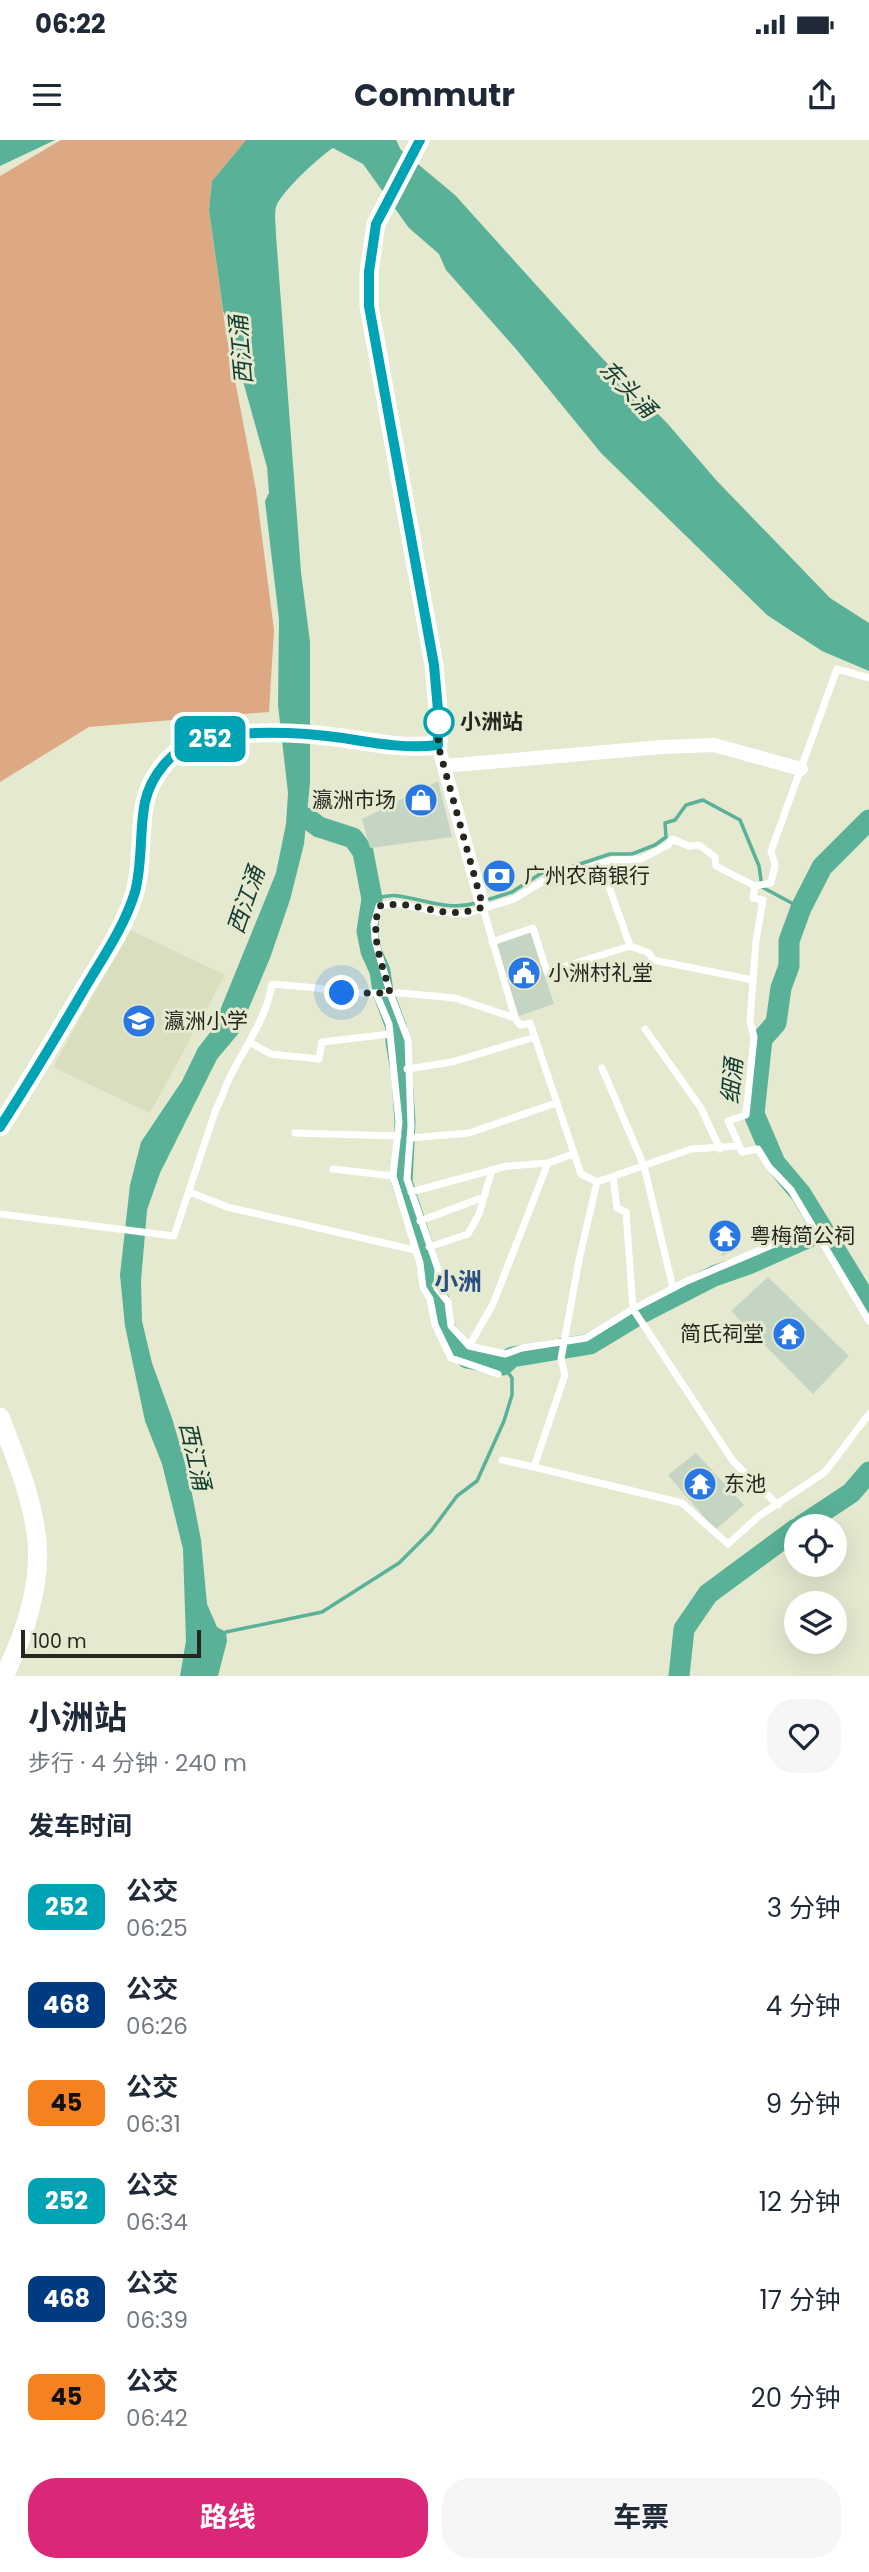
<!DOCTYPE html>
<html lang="zh">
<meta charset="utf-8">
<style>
:root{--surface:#fff;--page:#f6f6f7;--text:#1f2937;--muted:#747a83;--accent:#db2777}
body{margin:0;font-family:Poppins,"Noto Sans SC",sans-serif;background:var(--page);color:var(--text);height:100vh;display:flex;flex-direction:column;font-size:26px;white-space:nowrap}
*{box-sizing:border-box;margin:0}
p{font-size:23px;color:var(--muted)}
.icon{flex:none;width:38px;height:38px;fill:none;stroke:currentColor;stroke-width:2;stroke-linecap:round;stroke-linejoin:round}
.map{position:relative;height:1536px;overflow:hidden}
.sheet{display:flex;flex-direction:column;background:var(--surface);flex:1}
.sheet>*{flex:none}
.badge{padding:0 14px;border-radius:10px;font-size:24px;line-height:46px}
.tools{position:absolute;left:784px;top:1374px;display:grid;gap:14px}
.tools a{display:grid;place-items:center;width:63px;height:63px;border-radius:50%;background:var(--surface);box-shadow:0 7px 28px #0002;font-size:35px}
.scale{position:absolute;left:21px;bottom:18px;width:180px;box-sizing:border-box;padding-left:7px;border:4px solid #25261d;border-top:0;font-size:19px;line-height:24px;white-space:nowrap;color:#25261d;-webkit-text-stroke:5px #e5e9d0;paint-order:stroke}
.you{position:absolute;width:35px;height:35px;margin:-18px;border:5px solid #fff;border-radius:50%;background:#1a73e8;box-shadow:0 0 0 10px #1a73e833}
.map>.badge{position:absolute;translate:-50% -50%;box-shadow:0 0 0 4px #fff}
h2{padding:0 28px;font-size:26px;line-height:63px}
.round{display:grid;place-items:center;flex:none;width:74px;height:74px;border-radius:28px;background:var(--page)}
.head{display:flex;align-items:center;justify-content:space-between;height:119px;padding:0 28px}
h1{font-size:33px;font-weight:700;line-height:52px}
.action{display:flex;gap:14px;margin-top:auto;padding:14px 28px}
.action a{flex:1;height:80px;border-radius:28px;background:var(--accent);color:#fff;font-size:28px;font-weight:700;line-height:80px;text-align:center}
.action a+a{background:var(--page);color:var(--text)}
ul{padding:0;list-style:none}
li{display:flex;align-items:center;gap:21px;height:98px;padding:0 28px}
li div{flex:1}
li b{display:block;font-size:26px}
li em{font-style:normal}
li .badge{min-width:77px;font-weight:700;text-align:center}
.status{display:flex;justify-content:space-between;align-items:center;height:49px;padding:0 35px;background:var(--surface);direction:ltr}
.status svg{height:19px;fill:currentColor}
header{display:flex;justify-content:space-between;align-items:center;height:91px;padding:0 28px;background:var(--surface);font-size:32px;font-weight:700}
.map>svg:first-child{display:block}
.built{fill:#d9debe}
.green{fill:#dca984}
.water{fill:#59b197}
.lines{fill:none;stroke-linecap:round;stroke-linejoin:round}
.stream{stroke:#59b197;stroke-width:3.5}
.river{stroke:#59b197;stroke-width:21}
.building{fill:#c4d6c3}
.lane{stroke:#fff;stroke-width:7}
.street{stroke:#fff;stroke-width:14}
.secondary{stroke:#fff;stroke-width:19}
.line-casing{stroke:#fff;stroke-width:16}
.line{stroke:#00a3b4;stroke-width:10}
.walk{stroke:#25261d;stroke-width:7;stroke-dasharray:0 12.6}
.stop-dot{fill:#fff;stroke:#00a3b4;stroke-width:3.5}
.labels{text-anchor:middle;stroke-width:6;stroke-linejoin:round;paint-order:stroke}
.stop-label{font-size:21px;font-weight:bold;fill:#25261d;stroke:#e5e9d0;text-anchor:start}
.poi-label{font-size:21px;fill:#25261d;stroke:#e5e9d0;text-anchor:start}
.water-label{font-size:23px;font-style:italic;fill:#143d31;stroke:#e5e9d0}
.quarter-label{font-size:24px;font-weight:bold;fill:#284e84;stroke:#e5e9d0}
</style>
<div class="status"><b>06:22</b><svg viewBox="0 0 49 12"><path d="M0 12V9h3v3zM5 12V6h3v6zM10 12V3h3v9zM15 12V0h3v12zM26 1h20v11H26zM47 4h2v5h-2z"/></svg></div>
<header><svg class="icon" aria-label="menu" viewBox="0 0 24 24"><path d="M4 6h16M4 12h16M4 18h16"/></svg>Commutr<svg class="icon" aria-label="share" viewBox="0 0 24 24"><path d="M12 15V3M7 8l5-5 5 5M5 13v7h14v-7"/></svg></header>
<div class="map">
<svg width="869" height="1536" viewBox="0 0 869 1536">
<rect width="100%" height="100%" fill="#e5e9d0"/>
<!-- built -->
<path class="built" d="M130,790L225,835L150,973L53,927Z"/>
<!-- green -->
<path class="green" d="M61,0H246L212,41L209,70L226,193L256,350L274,490L269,572L89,587L0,642V36Z"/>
<!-- water -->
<path class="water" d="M0,0H55L0,26Z
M246,0H396L401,10L455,55L602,218L667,283L717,341L830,458L869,483V531L822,511L767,475L601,313L516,209L446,130L439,114L409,88L363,24L333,8C320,16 280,53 276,67C274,75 276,86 276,95L301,432L310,502V643L304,704L290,760L270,818L238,894L217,919L160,1033L147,1070L141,1141L142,1181L152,1223L172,1278L188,1333L201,1400L207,1464L217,1487L226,1492L227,1501L218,1536H180L186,1501L183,1409L162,1324L145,1281L125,1186L120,1135L130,1045L141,1002L182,941L198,908L212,890L276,733L286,684L288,653L278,565L279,479L265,361L269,353L267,327L223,170L209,70L212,41Z"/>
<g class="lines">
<!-- stream -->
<path class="stream" d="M372,759C381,757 391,754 399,756C425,760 450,771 476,763
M484,761L512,752L540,734L568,728L610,714H632L655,705L666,697L665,683L675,680L686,665L703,660L740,680L759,726L762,747L801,768
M226,1492L322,1472L399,1423L431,1391L457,1356L477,1341L504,1281L512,1255V1238L503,1225"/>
<!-- river -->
<path class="river" d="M307,678L319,687L353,698L363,712L372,759L367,791L371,811L380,831L383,852L396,887V902L402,937L405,982L402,1042L430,1128V1146L439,1160L443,1186L467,1218L503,1225L512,1217L590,1204L638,1175L714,1136L751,1123L823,1091
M869,680L822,727L801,768L789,801V826L781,848L776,883L762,899L754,974L775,1023L801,1054L869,1165
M801,1386L851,1353L869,1332
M679,1536L684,1489L708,1454L796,1389"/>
</g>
<!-- building -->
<path class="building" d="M438,641L452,697L370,708L362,679Z
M512,726L515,742L495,750L488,751L483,730Z
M530,791L554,864L519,876L495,802Z
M729,1079L738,1109L722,1116L713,1084Z
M768,1137L849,1216L813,1254L731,1171Z
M696,1313L744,1365L715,1390L668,1335Z"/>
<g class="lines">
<!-- lane -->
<path class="lane" d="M601,724L630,806L649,813L653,820L753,840
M755,746L771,743L775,725L771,711L837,529L869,538
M483,768L515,878
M492,802L533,788L547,832L630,806
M376,853L389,884L399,982L393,1036L420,1123L423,1148L430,1159L435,1185L451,1218L498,1234
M645,889L701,968L720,1009
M249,902L271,914L319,919L322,902L390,894
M602,928L644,1026L673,1148
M407,929L452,922L535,897
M295,993L398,996
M410,998L469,993L556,963
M333,1029L393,1036
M613,1037L617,1068L626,1072L633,1169L733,1321L778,1365
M597,1042L691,1009L739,1006
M190,1052L227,1067L415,1110
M411,1052L507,1026L548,1023L573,1014
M0,1074L174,1096L216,969C222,959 224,949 229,939C244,908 267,878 272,844L317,848L342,853H401L455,858L515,878L520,885L530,883L581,1034L597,1042L579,1120L561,1219L565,1235L534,1327L682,1363L728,1404L759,1376L825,1332L869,1274
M420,1081L484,1057
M812,1088L687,1141L633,1169L586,1198L522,1208L505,1214L469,1206L451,1186L448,1162L437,1148L438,1129L407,1039L411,986L408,900L390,853L375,800L374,784L379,766L396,763L438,772L465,774L514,759L545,740L613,720L641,719L668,705L672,699L689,706L699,705L715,717L716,726L755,746L753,758L763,760L756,801L750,881L754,897L746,975L728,981L742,1012L758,1009L769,1027L791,1050L869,1181
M429,1107L468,1094L479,1074L492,1030
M469,1206L493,1164L548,1023
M502,1320L534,1327"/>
<!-- street -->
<path class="street" d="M438,605L483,767
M444,626L662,607L714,605L801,629"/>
<!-- secondary -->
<path class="secondary" d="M0,987C29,942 56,897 83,851C102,820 125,787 135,752C143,722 139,691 145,662C151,635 173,608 199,601C241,589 300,592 343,598C375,603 405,609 438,605V570L434,525L369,166V132L376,84L420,0
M0,1277C15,1316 33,1359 37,1401C41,1447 24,1496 4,1536"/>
</g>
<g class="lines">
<defs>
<path id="line" d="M0,987C30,941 58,894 86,846C104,816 125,785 135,752C143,722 139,691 145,662C151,635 173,608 199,601C241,589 300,592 343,598C375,603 405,609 438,605V570L434,525L369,166V132L376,84L420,0"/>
</defs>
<!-- line casing -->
<use href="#line" class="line-casing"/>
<!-- line -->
<use href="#line" class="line"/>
<!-- walk -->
<path class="walk" d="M342,853H390C382,822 370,799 379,766C418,758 442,783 483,767L438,605L439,582"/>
</g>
<!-- icons -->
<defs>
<symbol id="shop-disc" viewBox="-11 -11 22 22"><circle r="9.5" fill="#2877e2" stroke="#e5e9d0"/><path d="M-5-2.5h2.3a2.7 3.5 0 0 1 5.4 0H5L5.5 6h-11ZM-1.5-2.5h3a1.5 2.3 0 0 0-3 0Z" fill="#fff"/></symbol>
<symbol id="bank-disc" viewBox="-11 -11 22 22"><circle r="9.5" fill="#2877e2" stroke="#e5e9d0"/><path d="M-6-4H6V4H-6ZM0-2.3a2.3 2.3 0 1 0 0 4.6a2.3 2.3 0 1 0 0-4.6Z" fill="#fff"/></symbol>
<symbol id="civic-disc" viewBox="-11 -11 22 22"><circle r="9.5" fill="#2877e2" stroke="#e5e9d0"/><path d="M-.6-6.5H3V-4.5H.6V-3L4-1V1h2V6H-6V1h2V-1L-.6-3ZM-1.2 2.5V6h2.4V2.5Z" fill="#fff"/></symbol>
<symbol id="school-disc" viewBox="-11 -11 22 22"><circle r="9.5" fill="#2877e2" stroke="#e5e9d0"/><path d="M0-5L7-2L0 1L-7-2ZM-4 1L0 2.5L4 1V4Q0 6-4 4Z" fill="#fff"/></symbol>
<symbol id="temple-disc" viewBox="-11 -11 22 22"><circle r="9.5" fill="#2877e2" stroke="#e5e9d0"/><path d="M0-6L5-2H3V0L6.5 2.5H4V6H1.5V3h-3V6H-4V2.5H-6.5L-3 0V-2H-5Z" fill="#fff"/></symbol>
</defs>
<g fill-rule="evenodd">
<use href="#shop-disc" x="402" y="641" width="38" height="38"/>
<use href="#bank-disc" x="480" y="717" width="38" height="38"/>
<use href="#civic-disc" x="505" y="814" width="38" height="38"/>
<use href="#school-disc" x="120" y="862" width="38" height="38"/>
<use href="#temple-disc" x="706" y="1077" width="38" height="38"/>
<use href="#temple-disc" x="770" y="1175" width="38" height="38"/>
<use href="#temple-disc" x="681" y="1325" width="38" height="38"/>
</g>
<!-- markers -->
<circle class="stop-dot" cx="439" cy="582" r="14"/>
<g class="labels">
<!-- stop labels -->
<g class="stop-label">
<text x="460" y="589">小洲站</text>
</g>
<!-- poi labels -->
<g class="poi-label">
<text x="396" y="667" text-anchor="end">瀛洲市场</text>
<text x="524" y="743">广州农商银行</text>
<text x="548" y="840">小洲村礼堂</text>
<text x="164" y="888">瀛洲小学</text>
<text x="750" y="1103">粤梅简公祠</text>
<text x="764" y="1201" text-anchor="end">简氏祠堂</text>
<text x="724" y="1351">东池</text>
</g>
<!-- water labels -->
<g class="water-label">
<text transform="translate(241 210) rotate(-95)" y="8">西江涌</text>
<text transform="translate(628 249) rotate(46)" y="8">东头涌</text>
<text transform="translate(246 760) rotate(-71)" y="8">西江涌</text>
<text transform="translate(732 941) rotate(-85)" y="8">细涌</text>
<text transform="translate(195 1316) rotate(77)" y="8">西江涌</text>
</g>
<!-- quarter labels -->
<g class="quarter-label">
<text x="458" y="1150">小洲</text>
</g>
</g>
</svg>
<div class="tools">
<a><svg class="icon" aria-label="locate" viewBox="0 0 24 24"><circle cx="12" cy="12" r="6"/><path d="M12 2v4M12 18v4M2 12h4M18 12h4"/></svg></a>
<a><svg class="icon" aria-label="layers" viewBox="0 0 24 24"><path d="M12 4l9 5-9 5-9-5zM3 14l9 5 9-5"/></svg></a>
</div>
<div class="scale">100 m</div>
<div class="you" style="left:342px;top:853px"></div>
<b class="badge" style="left:210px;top:599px;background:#00a3b4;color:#fff">252</b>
</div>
<section class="sheet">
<div class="head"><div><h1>小洲站</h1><p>步行 · 4 分钟 · 240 m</p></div><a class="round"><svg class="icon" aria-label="heart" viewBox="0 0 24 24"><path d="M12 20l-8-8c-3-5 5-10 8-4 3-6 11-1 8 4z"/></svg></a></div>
<h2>发车时间</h2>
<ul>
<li><span class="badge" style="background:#00a3b4;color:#fff">252</span><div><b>公交</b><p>06:25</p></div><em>3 分钟</em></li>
<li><span class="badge" style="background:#003b80;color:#fff">468</span><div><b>公交</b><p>06:26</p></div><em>4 分钟</em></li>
<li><span class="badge" style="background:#f58220;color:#111">45</span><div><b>公交</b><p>06:31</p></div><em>9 分钟</em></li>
<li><span class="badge" style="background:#00a3b4;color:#fff">252</span><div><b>公交</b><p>06:34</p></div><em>12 分钟</em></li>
<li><span class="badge" style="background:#003b80;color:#fff">468</span><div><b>公交</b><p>06:39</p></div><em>17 分钟</em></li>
<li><span class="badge" style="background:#f58220;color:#111">45</span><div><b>公交</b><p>06:42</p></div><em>20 分钟</em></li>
</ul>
<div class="action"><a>路线</a><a>车票</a></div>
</section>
